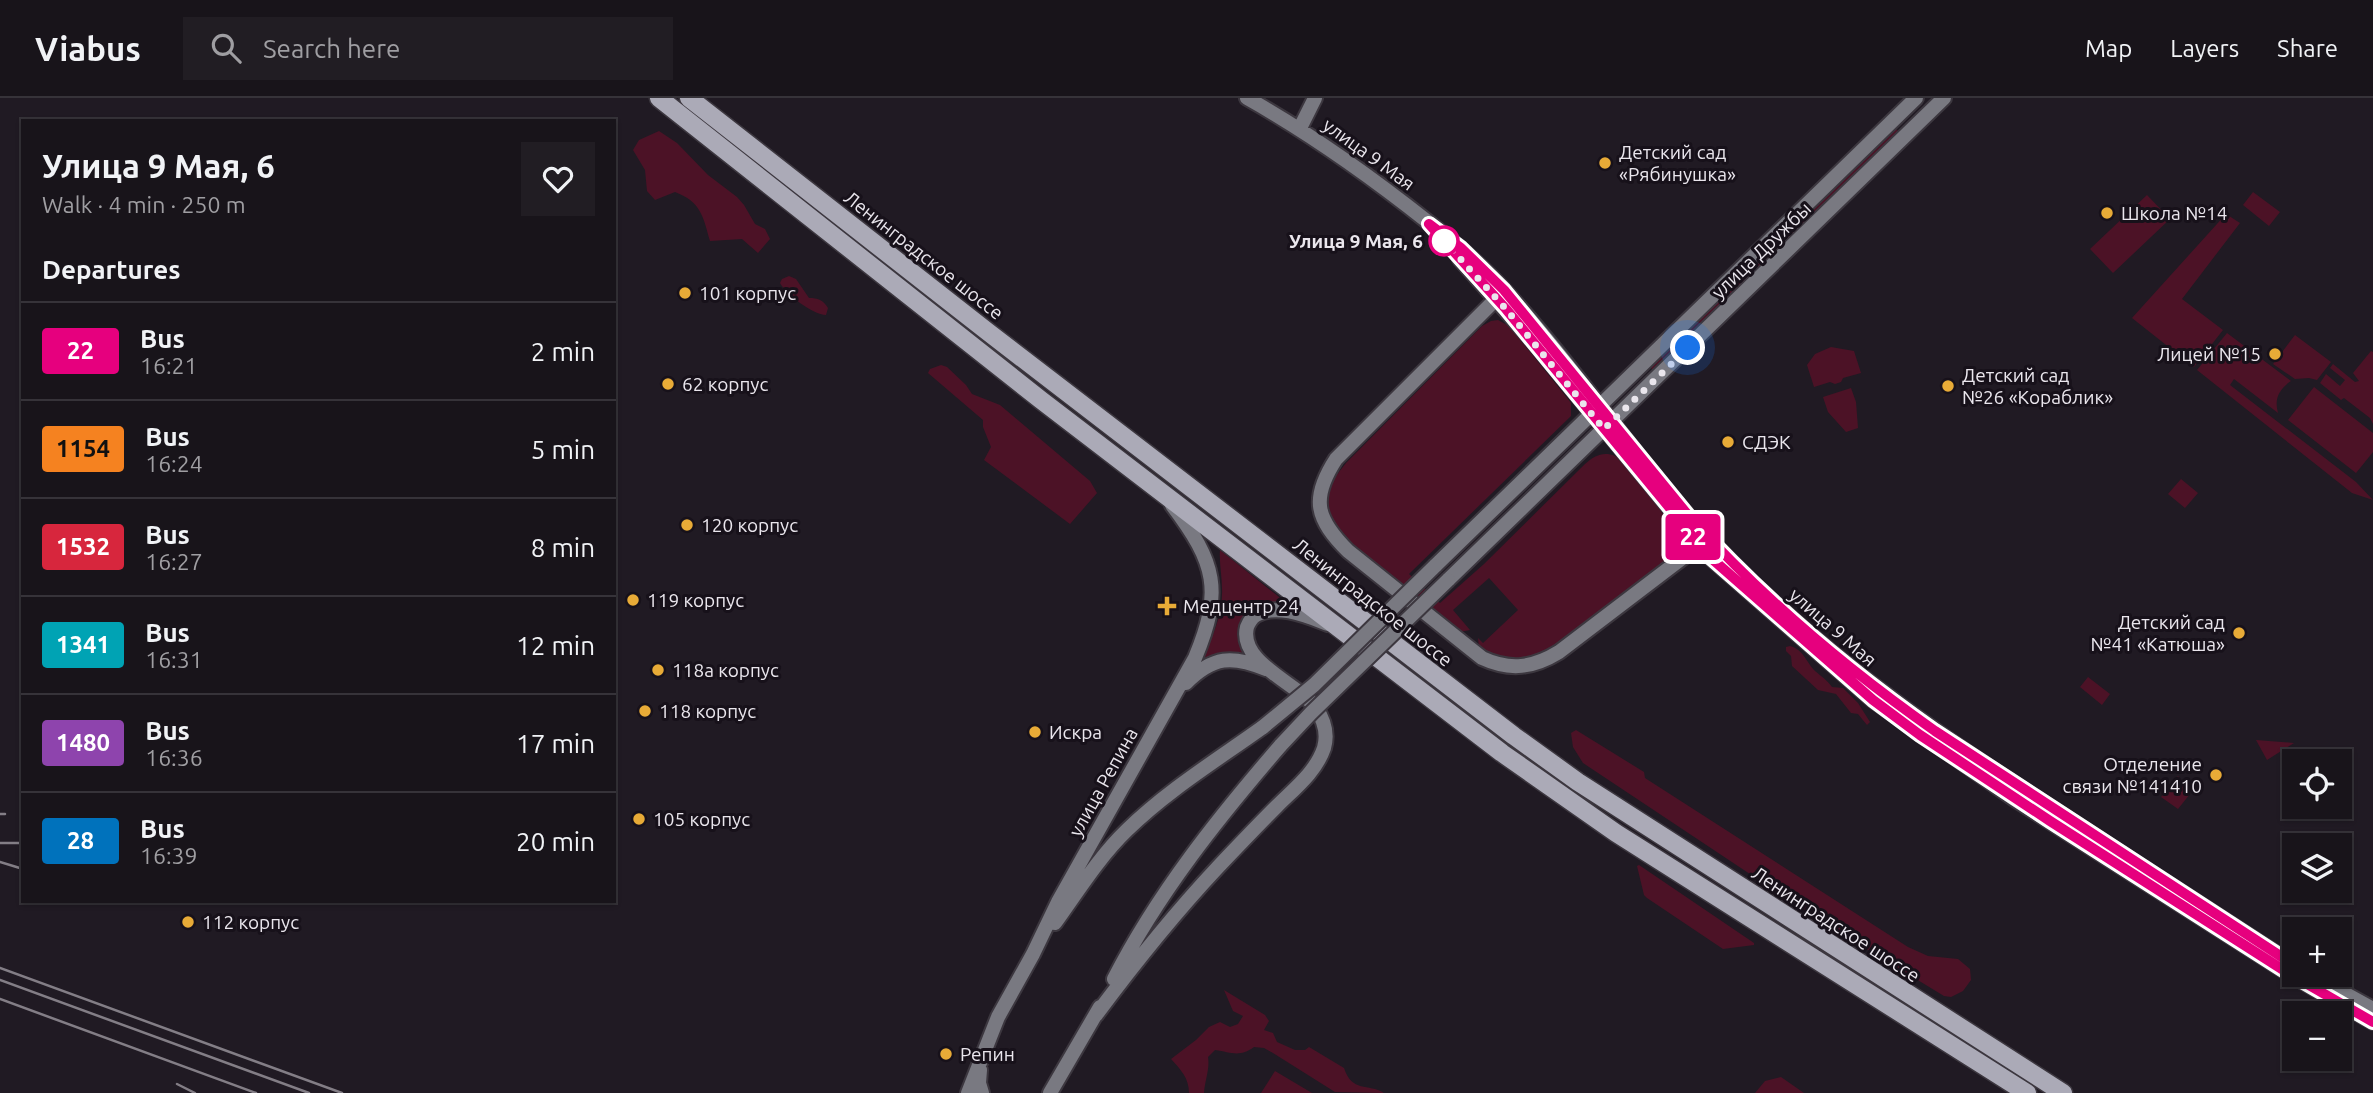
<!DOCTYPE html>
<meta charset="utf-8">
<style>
:root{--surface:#18141a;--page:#211d23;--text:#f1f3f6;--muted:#9f9ea2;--line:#363339}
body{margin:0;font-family:Ubuntu,sans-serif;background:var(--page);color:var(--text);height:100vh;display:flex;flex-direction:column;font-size:26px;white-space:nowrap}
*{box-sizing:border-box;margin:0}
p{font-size:23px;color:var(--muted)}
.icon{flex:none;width:38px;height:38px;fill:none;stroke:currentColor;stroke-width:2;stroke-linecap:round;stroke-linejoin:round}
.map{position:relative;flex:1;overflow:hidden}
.side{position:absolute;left:21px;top:21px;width:595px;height:784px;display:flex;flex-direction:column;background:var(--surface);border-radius:0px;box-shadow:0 2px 5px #0004,0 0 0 2px var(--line)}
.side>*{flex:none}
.badge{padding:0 14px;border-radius:5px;font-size:24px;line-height:46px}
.buttons{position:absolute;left:2282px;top:651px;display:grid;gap:14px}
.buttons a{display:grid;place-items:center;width:70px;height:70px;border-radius:0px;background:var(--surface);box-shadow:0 2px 5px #0004,0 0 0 2px var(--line);font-size:35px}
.you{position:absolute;width:35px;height:35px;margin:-18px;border:5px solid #fff;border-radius:50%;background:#1a73e8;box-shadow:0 0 0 10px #1a73e833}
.map>.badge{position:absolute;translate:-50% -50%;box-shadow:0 0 0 4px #fff}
h2{padding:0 21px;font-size:26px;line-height:63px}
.round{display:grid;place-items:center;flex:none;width:74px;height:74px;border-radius:0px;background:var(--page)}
.summary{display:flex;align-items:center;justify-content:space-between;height:119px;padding:0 21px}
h1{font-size:33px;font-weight:700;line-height:52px}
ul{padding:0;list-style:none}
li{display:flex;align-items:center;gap:21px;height:98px;padding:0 21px;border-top:2px solid var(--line)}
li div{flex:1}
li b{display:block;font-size:26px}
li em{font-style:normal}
li .badge{min-width:77px;font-weight:700;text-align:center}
header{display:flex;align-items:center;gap:42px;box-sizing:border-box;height:98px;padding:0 35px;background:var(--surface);border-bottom:2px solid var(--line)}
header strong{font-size:33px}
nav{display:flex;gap:38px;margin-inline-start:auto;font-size:24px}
.search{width:490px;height:63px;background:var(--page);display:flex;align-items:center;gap:18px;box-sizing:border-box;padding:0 24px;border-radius:0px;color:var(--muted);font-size:26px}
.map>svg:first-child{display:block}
.green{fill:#4c1226}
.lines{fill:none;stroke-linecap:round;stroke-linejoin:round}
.secondary-casing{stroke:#3c373f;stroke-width:18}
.highway-casing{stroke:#3c373f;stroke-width:21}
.secondary{stroke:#797981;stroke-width:14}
.highway{stroke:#abaab7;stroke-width:18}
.rail{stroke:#837e86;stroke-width:2.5}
.secondary-bridge-casing{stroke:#3c373f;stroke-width:18;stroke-linecap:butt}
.secondary-bridge{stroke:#797981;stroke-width:14}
.line-casing{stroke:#fff;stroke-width:16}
.line{stroke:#e6007e;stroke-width:10}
.walk{stroke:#eae6ed;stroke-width:7;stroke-dasharray:0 12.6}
.poi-dot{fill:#e8ab37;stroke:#17111a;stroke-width:2.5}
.stop-dot{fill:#fff;stroke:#e6007e;stroke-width:3.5}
.labels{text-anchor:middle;stroke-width:6;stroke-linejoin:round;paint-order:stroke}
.poi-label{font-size:19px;fill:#eae6ed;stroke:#17111a;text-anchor:start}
.street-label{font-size:19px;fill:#eae6ed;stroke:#17111a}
.stop-label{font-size:19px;font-weight:bold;fill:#eae6ed;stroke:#17111a;text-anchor:end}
</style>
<header>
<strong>Viabus</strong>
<div class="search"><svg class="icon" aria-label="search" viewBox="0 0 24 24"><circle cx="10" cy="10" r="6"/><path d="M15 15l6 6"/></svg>Search here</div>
<nav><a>Map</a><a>Layers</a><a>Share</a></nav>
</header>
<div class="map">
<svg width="2373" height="995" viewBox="0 0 2373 995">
<rect width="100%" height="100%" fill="#201a23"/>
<!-- green -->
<path class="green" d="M1895,30L1898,33L1653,272L1650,269Z
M659,33L677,45L708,77L737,99L744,107L755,126L765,131L770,141L758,155L742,141L710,143C703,118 701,104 675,94L655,102L647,93L645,72L633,52L639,42Z
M2253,94L2280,114L2269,128L2243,107Z
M2147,97L2170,121L2113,175L2090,151Z
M2226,116L2240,125L2182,201L2223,232L2194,269L2132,220Z
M789,178L796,181L809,200C818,200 823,202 828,210L826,217C813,217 786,196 780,185L782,181Z
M1498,222L1509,228L1568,301L1571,305V318L1409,476L1440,505L1484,466L1585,366C1594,358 1603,353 1615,358C1625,362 1677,432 1678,442C1679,451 1674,456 1669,462L1558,546C1530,566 1509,567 1479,550L1478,540L1483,545L1518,512L1489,480L1453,512L1470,532L1460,534L1344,441L1330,420L1326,400L1335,379L1346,365L1482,228L1491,223Z
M2227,235L2291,283C2279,291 2274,301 2278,315L2234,281L2230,287L2356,384L2373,402L2352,395L2197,272Z
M2295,237L2331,264L2317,282L2309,280L2295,281L2273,266Z
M1831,249L1854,253L1861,275L1843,280L1841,284L1835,286L1830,284L1814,289L1807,267L1815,256Z
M2371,253L2373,254V326L2370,320L2344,300L2341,302L2320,285L2326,276L2340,288L2345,282L2330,270L2333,266L2355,284L2359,283L2353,275Z
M941,267L947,269L966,287L972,296L1000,307L1090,383L1097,395L1070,426L984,362L991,349L983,329V322L928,275L930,271Z
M2314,289L2373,335V354L2356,375L2288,322Z
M1851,290L1856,304L1858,330L1846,334L1828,314L1823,299Z
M2181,381L2198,395L2185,410L2168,396Z
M1220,452L1284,503C1262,509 1244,514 1238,538L1246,559L1203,563L1201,561C1213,539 1223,516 1222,491C1222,479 1219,464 1220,452Z
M1790,548C1804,552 1806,564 1815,573C1821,578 1827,582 1832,589L1843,590L1858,605L1870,624L1867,627L1858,616L1851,615L1836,596L1818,592L1792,568L1791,558L1786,553V549Z
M2088,579L2110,596L2102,607L2080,589Z
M1576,632L1644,674L1645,680L1908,849L1928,858L1958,861L1970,871L1971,882L1963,893L1951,899L1944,898L1819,822L1583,665L1573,649L1571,635Z
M2256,642L2294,645L2267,662Z
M2178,678L2190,696L2178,711L2161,699Z
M1639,767L1754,845V847L1723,851L1647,800L1644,797L1637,768Z
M1224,892L1265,917L1269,923L1264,932L1273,935L1277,944L1295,952H1305L1309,949L1344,970C1352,995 1368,985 1384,995L1335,994L1273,955L1264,950L1254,949C1239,960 1231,954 1215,952L1208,959C1210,971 1205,982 1204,995H1189C1189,980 1181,972 1171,961L1196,942L1209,929L1220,924L1230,929L1238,926L1243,918L1233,913Z
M1275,973L1312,995H1261Z
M1781,979L1804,995H1755L1765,983Z"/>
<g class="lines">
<defs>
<path id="secondary" d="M1247,0C1311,36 1370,78 1428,124C1455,146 1481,167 1505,193C1582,277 1644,376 1725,458C1835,570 1966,656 2097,740C2163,782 2228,825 2294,867
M1300,30L1315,0
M1460,161L1534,244L1711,460L1873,602L2013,700L2288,875L2373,924
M1501,196L1336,361C1310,401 1316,421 1348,453L1482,560C1510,573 1533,570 1559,554L1706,442
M1435,468L1916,0
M1448,482L1944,0
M1186,585C1213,558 1232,557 1266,571
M1055,825C1078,793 1099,759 1127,732C1168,692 1217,662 1263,629
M2311,877L2373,911
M1114,881C1158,795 1218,720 1281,647
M1096,917C1134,866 1174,816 1218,769C1237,749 1257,728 1277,708C1294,691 1316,674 1324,650C1328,636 1324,622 1316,610C1299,586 1238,565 1247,529C1249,524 1251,520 1256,517C1277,505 1307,518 1328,526
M980,972L979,985L982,995
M968,995L998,919L1033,856L1058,804L1195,560C1223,493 1216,465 1172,407
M1050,995L1100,909"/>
<path id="highway" d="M659,0L1041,302L1502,655L1616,735L2027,995
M689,0L988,234L1514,638L1578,684L2063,995"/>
</defs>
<!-- secondary casing -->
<use href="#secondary" class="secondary-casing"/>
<!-- highway casing -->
<use href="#highway" class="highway-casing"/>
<!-- secondary -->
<use href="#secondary" class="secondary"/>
<!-- highway -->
<use href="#highway" class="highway"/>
<!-- rail -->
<path class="rail" d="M0,716H5
M0,745H23
M0,764L23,771
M0,870L342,995
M0,882L309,995
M0,901L256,995
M177,986L195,995"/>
<defs>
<path id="secondary-bridge" d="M1263,629L1314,587L1435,468
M1281,647L1311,615L1448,482"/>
</defs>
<!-- secondary-bridge casing -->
<use href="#secondary-bridge" class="secondary-bridge-casing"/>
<!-- secondary-bridge -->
<use href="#secondary-bridge" class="secondary-bridge"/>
</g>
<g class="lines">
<defs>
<path id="line" d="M2294,867L1935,633C1848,572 1764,501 1692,422L1504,192L1461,150L1429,126L1506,211L1711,460L1873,602L1920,637L2050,723L2288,875L2373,924"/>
</defs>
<!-- line casing -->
<use href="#line" class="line-casing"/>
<!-- line -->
<use href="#line" class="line"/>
<!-- walk -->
<path class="walk" d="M1444,143L1506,211L1604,331L1688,250"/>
</g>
<!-- markers -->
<g class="poi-dot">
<circle cx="1605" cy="65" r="7"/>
<circle cx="2107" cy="115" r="7"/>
<circle cx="685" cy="195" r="7"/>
<circle cx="2275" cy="256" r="7"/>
<circle cx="668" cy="286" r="7"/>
<circle cx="1948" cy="288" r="7"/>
<circle cx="1728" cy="344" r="7"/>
<circle cx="687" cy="427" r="7"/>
<circle cx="633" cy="502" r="7"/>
<path d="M1163.5 497.5h7v7h7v7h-7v7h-7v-7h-7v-7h7z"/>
<circle cx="2239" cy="535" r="7"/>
<circle cx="658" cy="572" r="7"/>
<circle cx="645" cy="613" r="7"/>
<circle cx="1035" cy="634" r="7"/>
<circle cx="2216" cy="677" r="7"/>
<circle cx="639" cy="721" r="7"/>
<circle cx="188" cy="824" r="7"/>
<circle cx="946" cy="956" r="7"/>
</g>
<circle class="stop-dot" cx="1444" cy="143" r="14"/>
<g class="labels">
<!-- poi labels -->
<g class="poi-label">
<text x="1619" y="61">Детский сад<tspan x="1619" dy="22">«Рябинушка»</tspan></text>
<text x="2121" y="122">Школа №14</text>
<text x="699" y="202">101 корпус</text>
<text x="2261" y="263" text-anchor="end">Лицей №15</text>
<text x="1962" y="284">Детский сад<tspan x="1962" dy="22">№26 «Кораблик»</tspan></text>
<text x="682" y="293">62 корпус</text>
<text x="1742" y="351">СДЭК</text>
<text x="701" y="434">120 корпус</text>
<text x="647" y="509">119 корпус</text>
<text x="1183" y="515">Медцентр 24</text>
<text x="2225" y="531" text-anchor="end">Детский сад<tspan x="2225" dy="22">№41 «Катюша»</tspan></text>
<text x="672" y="579">118а корпус</text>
<text x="659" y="620">118 корпус</text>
<text x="1049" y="641">Искра</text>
<text x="2202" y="673" text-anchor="end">Отделение<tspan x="2202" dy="22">связи №141410</tspan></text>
<text x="653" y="728">105 корпус</text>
<text x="202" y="831">112 корпус</text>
<text x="960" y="963">Репин</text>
</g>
<!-- street labels -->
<g class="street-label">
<text transform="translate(1369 56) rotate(36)" y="7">улица 9 Мая</text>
<text transform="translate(1761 152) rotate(-44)" y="7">улица Дружбы</text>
<text transform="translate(924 157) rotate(38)" y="7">Ленинградское шоссе</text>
<text transform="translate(1373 504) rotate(38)" y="7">Ленинградское шоссе</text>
<text transform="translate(1833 529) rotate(41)" y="7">улица 9 Мая</text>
<text transform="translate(1103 684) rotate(-61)" y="7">улица Репина</text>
<text transform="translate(1836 826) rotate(33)" y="7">Ленинградское шоссе</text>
</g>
<!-- stop labels -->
<g class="stop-label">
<text x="1423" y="150">Улица 9 Мая, 6</text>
</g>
</g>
</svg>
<div class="buttons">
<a><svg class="icon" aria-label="locate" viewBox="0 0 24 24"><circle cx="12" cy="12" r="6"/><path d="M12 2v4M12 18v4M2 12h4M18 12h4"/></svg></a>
<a><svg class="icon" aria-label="layers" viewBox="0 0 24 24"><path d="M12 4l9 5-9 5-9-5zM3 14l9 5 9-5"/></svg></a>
<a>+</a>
<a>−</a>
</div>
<div class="you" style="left:1688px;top:250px"></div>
<b class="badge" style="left:1693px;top:439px;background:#e6007e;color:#fff">22</b>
<section class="side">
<div class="summary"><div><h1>Улица 9 Мая, 6</h1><p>Walk · 4 min · 250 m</p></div><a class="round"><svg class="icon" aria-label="heart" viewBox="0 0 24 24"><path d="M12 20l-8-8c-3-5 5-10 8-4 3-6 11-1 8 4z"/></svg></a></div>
<h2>Departures</h2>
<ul>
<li><span class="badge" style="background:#e6007e;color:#fff">22</span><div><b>Bus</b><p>16:21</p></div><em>2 min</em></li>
<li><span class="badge" style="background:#f58220;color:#111">1154</span><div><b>Bus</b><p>16:24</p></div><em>5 min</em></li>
<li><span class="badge" style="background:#d7263d;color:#fff">1532</span><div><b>Bus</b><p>16:27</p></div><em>8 min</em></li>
<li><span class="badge" style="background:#00a3b4;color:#fff">1341</span><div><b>Bus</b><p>16:31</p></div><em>12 min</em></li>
<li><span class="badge" style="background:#8e44ad;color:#fff">1480</span><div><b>Bus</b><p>16:36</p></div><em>17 min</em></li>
<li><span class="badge" style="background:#0072bc;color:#fff">28</span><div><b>Bus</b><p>16:39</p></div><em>20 min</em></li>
</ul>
</section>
</div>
